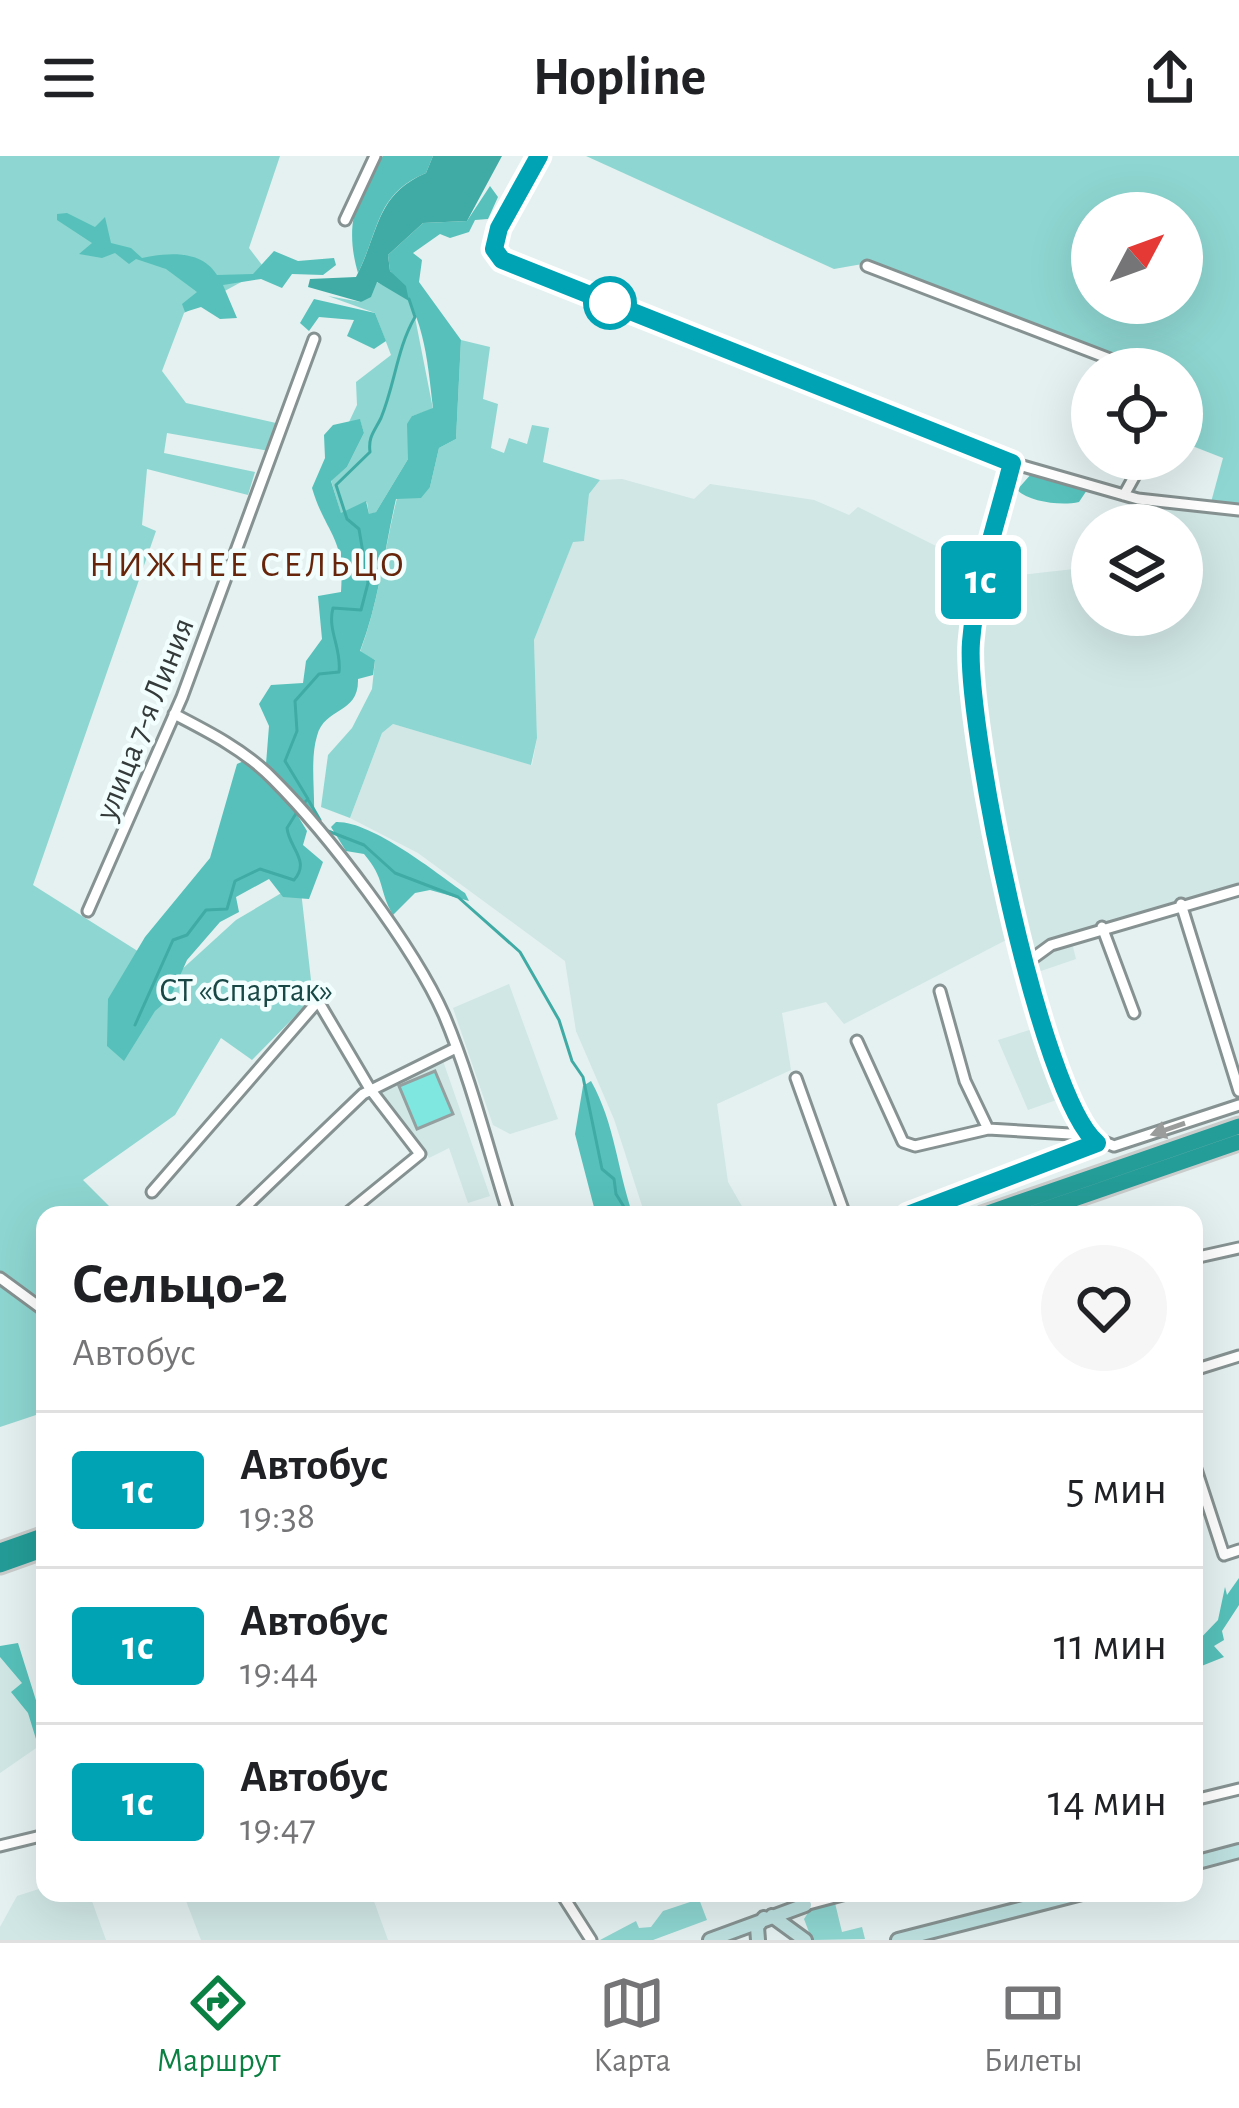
<!DOCTYPE html>
<html lang="ru">
<meta charset="utf-8">
<style>
:root{--surface:#fff;--page:#f6f6f6;--text:#202124;--muted:#757577;--line:#e0e0e0;--accent:#0b8043}
body{margin:0;font-family:"Alegreya Sans",sans-serif;background:var(--page);color:var(--text);height:100vh;display:flex;flex-direction:column;font-size:45px;white-space:nowrap}
*{box-sizing:border-box;margin:0}
p{font-size:39px;color:var(--muted)}
.icon{flex:none;width:66px;height:66px;fill:none;stroke:currentColor;stroke-width:2;stroke-linecap:round;stroke-linejoin:round}
.map{position:relative;flex:1;overflow:hidden}
.side{position:absolute;left:36px;top:1050px;width:1167px;height:696px;display:flex;flex-direction:column;background:var(--surface);border-radius:24px;box-shadow:0 12px 48px #0002}
.side>*{flex:none}
.badge{padding:0 24px;border-radius:9px;font-size:42px;line-height:78px}
.needle{width:78px;rotate:49deg}
.fabs{position:absolute;left:1071px;top:36px;display:grid;gap:24px}
.fabs a{display:grid;place-items:center;width:132px;height:132px;border-radius:50%;background:var(--surface);box-shadow:0 12px 48px #0002;font-size:60px}
.map>.badge{position:absolute;translate:-50% -50%;box-shadow:0 0 0 6px #fff}
.round{display:grid;place-items:center;flex:none;width:126px;height:126px;border-radius:63px;background:var(--page)}
.head{display:flex;align-items:center;justify-content:space-between;height:204px;padding:0 36px}
h1{font-size:57px;font-weight:700;line-height:90px}
ul{padding:0;list-style:none}
li{display:flex;align-items:center;gap:36px;height:156px;padding:0 36px;border-top:3px solid var(--line)}
li div{flex:1}
li b{display:block;font-size:45px}
li em{font-style:normal}
li .badge{min-width:132px;font-weight:700;text-align:center}
header{display:flex;justify-content:space-between;align-items:center;height:156px;padding:0 36px;background:var(--surface);font-size:54px;font-weight:700}
.tabs{display:flex;justify-content:space-around;align-items:center;height:168px;border-top:3px solid var(--line);background:var(--surface);font-size:33px;color:var(--muted)}
.tabs a{display:grid;justify-items:center;gap:6px}
.tabs .on{color:var(--accent)}
.map>svg:first-child{display:block}
.built{fill:#d0e7e5}
.green{fill:#8ed6d1;fill-rule:evenodd}
.forest{fill:#57c0ba}
.water{fill:#40aba5}
.lines{fill:none;stroke-linecap:round;stroke-linejoin:round}
.stream{stroke:#40aba5;stroke-width:3}
.building{fill:#7fe6e0;stroke:#94a09f;stroke-width:3}
.street-casing{stroke:#869291;stroke-width:15}
.secondary-casing{stroke:#869291;stroke-width:18}
.highway-casing{stroke:#cacccc;stroke-width:21}
.street{stroke:#fff;stroke-width:9}
.secondary{stroke:#bde1e0;stroke-width:12}
.highway{stroke:#249c97;stroke-width:15}
.oneway{fill:#9a9c9c}
.line-casing{stroke:#fff;stroke-width:27}
.line{stroke:#00a3b4;stroke-width:18}
.stop-dot{fill:#fff;stroke:#00a3b4;stroke-width:6}
.labels{text-anchor:middle;stroke-width:9;stroke-linejoin:round;paint-order:stroke}
.street-label{font-size:33px;fill:#343939;stroke:#f1fefd}
.park-label{font-size:33px;fill:#184745;stroke:#f1fefd}
.neighbourhood-label{font-size:36px;letter-spacing:3px;fill:#67260c;stroke:#f1fefd}
</style>
<header><svg class="icon" aria-label="menu" viewBox="0 0 24 24"><path d="M4 6h16M4 12h16M4 18h16"/></svg>Hopline<svg class="icon" aria-label="share" viewBox="0 0 24 24"><path d="M12 15V3M7 8l5-5 5 5M5 13v7h14v-7"/></svg></header>
<div class="map">
<svg width="1239" height="1784" viewBox="0 0 1239 1784">
<rect width="100%" height="100%" fill="#e4f1f0"/>
<!-- built -->
<path class="built" d="M622,323L694,343L710,328L814,344L849,359L858,351L946,395L954,379L960,380L959,387L983,389L966,528L971,598L1010,782L844,868L826,846L782,857L791,914L717,948L728,1026L747,1059H645L614,963L576,875L565,805L418,697L350,662L382,577L393,568L532,609L537,582L534,484L573,385L584,384L589,338L600,324Z
M1138,345L1239,347V737L1072,787L1076,803L1038,816L980,565L976,485L984,423L1092,411V459H1182V369H1133Z
M509,828L558,963L510,978L493,969L453,852Z
M1039,871L1062,942L1028,954L998,884Z
M442,902L490,1040L468,1047L449,992L429,1002L376,934Z
M17,1490L45,1586L0,1617V1495Z
M45,1731V1737H89L106,1784H0V1771L17,1740Z
M183,1737H371L388,1784H201Z"/>
<!-- green -->
<path class="green" d="M0,0H280L249,92L265,113L184,157L162,215L186,247L276,267L269,295L167,277L164,297L255,316L248,339L147,313L142,369L156,375L33,729L155,806L168,826L236,764L300,726L313,842L252,904L221,882L175,959L83,1024L118,1059H45V1256L0,1271Z
M586,0H1239V347L1210,350L1223,302L1182,286V213H1142L868,107L834,113ZM1092,57H1182V147H1092Z
M376,126L411,141L433,253L412,260L408,303L376,356L369,359L367,346L341,358L331,324L347,311L364,277L360,264L349,266L357,249L356,226L391,199L375,157L328,140L361,146Z
M461,184L490,191L483,243L498,248L491,292L504,297L509,282L527,288L532,269L549,272L543,306L600,324L589,338L584,385L573,386L534,484L537,582L531,609L393,568L382,577L350,662L321,651L328,599L352,572L372,533L375,504L360,496C379,446 384,394 397,342L430,331L439,292L456,283Z
M699,1743L707,1764L653,1784H600L636,1765L639,1772L651,1771L663,1755Z
M835,1747L842,1776L862,1771L865,1783L812,1784L804,1763L811,1752Z"/>
<!-- forest -->
<path class="forest" d="M383,0H433L426,17C376,38 380,72 358,117C344,69 356,39 383,0Z
M490,30L498,41L488,63L475,64L469,76L450,82L440,78L413,97L422,104L419,126L461,184L456,283L439,292L430,331L421,342L396,343C384,395 379,446 360,495L375,504L373,519L358,523C359,559 325,550 317,580C310,603 315,635 314,658L266,608L269,570L259,548L271,529L303,527L306,505L322,483L318,440L341,436C345,379 326,379 312,332L325,302L324,279L333,269L360,263L364,277L347,311L331,325L341,357L366,345L369,358L376,356L408,303L407,268L412,260L433,252C427,200 424,156 390,115L388,99L423,67L467,65Z
M67,57L95,71L105,61L111,87L131,92L142,102C169,96 202,94 217,119L253,118L274,95L298,105L334,102L336,109L323,119L292,118L282,132L261,123L223,129L237,162L220,163L201,151L185,156L182,148L197,136L166,113L136,103L129,108L115,97L102,102L79,98L92,87L57,64V58Z
M314,143L375,157L386,185L374,193L347,180L354,164L319,161L309,175L300,167Z
M1032,317L1087,334L1079,346C1061,350 1030,346 1017,334Z
M246,604L293,652L307,675L303,689L323,706L309,743L283,741L269,723L236,741L239,756L220,766L187,804L170,842L155,855L124,905L107,890L108,843L145,781L210,702L237,608Z
M336,666C372,665 435,716 465,737L469,745L430,734L415,737L393,759C378,733 386,724 364,698L346,695L331,671Z
M591,925C615,968 617,1013 633,1059H596L575,978L583,930Z
M1239,1422V1449L1222,1475L1224,1484L1214,1490L1224,1501L1194,1513V1489L1218,1464L1225,1431L1227,1439Z
M18,1487L45,1573L36,1583L28,1557L11,1536L22,1527L0,1501V1490Z"/>
<!-- water -->
<path class="water" d="M433,0H502L467,65L423,67L388,99L390,115L406,130L409,145L377,126L371,141L361,146L308,131L310,123L356,121C380,75 375,39 426,17Z"/>
<g class="lines">
<!-- stream -->
<path class="stream" d="M309,645L320,664
M304,647L308,643L285,605L297,575L295,545L319,518L339,516C342,493 327,474 333,452L361,454L368,427L359,373L347,363L336,329L370,296C368,281 374,276 381,262C395,228 397,192 415,161L409,143
M328,675L364,689L395,717L458,741L520,796L559,864L572,905L583,921L602,1013L614,1023L616,1038L629,1059
M135,869L173,784L187,779L206,754L227,753L235,725L260,713L294,724C311,705 289,692 287,672L297,656"/>
</g>
<!-- building -->
<path class="building" d="M435,915L453,958L417,973L399,930Z"/>
<g class="lines">
<defs>
<path id="street" d="M539,0L499,72L497,99L514,112L1012,307L1138,343L1239,354
M345,64L375,0
M867,110L1136,213
M1012,307L976,447L970,529L1014,762L1075,957L1087,979L1114,990L1239,949
M1124,339L1144,303
M174,558C209,576 246,595 273,623C328,678 413,789 444,859C471,923 488,993 509,1059
M1181,748L1239,935
M88,755L182,541L314,183
M1102,771L1134,857
M1025,808L1051,789L1239,734
M940,835L965,925L988,973L1087,979
M857,885L903,986L915,990L988,973
M796,922L845,1059
M152,1036L318,845L370,933L420,998L345,1059
M239,1057L363,938L456,892
M908,1059L1097,987
M1194,1102L1239,1092
M0,1122L45,1155
M1194,1214L1239,1200
M1194,1307L1224,1399L1239,1394
M1194,1644L1239,1633
M0,1690L45,1679
M561,1737L591,1784
M805,1749L850,1737"/>
<path id="secondary" d="M1194,1707L1239,1695
M772,1760L805,1784
M710,1784L805,1749
M758,1784L757,1771L764,1762
M898,1784L1082,1737"/>
<path id="highway" d="M982,1059L1239,970
M1028,1059L1239,986
M0,1395L45,1379
M0,1409L45,1393"/>
</defs>
<!-- street casing -->
<use href="#street" class="street-casing"/>
<!-- secondary casing -->
<use href="#secondary" class="secondary-casing"/>
<!-- highway casing -->
<use href="#highway" class="highway-casing"/>
<!-- street -->
<use href="#street" class="street"/>
<!-- secondary -->
<use href="#secondary" class="secondary"/>
<!-- highway -->
<use href="#highway" class="highway"/>
</g>
<!-- one-way arrows -->
<defs><path id="oneway-solid" d="M-6-.8H1V-3.2L6.5 0L1 3.2V.8H-6Z" transform="scale(3)"/></defs>
<use class="oneway" href="#oneway-solid" transform="translate(1168 973) rotate(161)"/>
<g class="lines">
<defs>
<path id="line" d="M539,0L499,72L494,93L502,104L1012,307C997,366 976,425 971,486C965,566 1040,941 1097,987L908,1059"/>
</defs>
<!-- line casing -->
<use href="#line" class="line-casing"/>
<!-- line -->
<use href="#line" class="line"/>
</g>
<!-- markers -->
<circle class="stop-dot" cx="610" cy="147" r="24"/>
<g class="labels">
<!-- street labels -->
<g class="street-label">
<text transform="translate(143 562) rotate(-68)" y="12">улица 7-я Линия</text>
</g>
<!-- park labels -->
<g class="park-label">
<text x="246" y="845">СТ «Спартак»</text>
</g>
<!-- neighbourhood labels -->
<g class="neighbourhood-label">
<text x="248" y="420">НИЖНЕЕ СЕЛЬЦО</text>
</g>
</g>
</svg>
<div class="fabs">
<a><svg class="needle" viewBox="-14 -14 28 28"><path d="M0-13l5 13h-10z" fill="#e53935"/><path d="M0 13l5-13h-10z" fill="#757577"/></svg></a>
<a><svg class="icon" aria-label="locate" viewBox="0 0 24 24"><circle cx="12" cy="12" r="6"/><path d="M12 2v4M12 18v4M2 12h4M18 12h4"/></svg></a>
<a><svg class="icon" aria-label="layers" viewBox="0 0 24 24"><path d="M12 4l9 5-9 5-9-5zM3 14l9 5 9-5"/></svg></a>
</div>
<b class="badge" style="left:981px;top:424px;background:#00a3b4;color:#fff">1с</b>
<section class="side">
<div class="head"><div><h1>Сельцо-2</h1><p>Автобус</p></div><a class="round"><svg class="icon" aria-label="heart" viewBox="0 0 24 24"><path d="M12 20l-8-8c-3-5 5-10 8-4 3-6 11-1 8 4z"/></svg></a></div>
<ul>
<li><span class="badge" style="background:#00a3b4;color:#fff">1с</span><div><b>Автобус</b><p>19:38</p></div><em>5 мин</em></li>
<li><span class="badge" style="background:#00a3b4;color:#fff">1с</span><div><b>Автобус</b><p>19:44</p></div><em>11 мин</em></li>
<li><span class="badge" style="background:#00a3b4;color:#fff">1с</span><div><b>Автобус</b><p>19:47</p></div><em>14 мин</em></li>
</ul>
</section>
</div>
<nav class="tabs">
<a class="on"><svg class="icon" aria-label="directions" viewBox="0 0 24 24"><path d="M12 3l9 9-9 9-9-9zM9 14v-3h6M13 9l2 2-2 2"/></svg>Маршрут</a>
<a><svg class="icon" aria-label="map" viewBox="0 0 24 24"><path d="M3 6l6-2 6 2 6-2v14l-6 2-6-2-6 2zM9 4v14M15 6v14"/></svg>Карта</a>
<a><svg class="icon" aria-label="tickets" viewBox="0 0 24 24"><path d="M3 7h18v10H3zM15 7v10"/></svg>Билеты</a>
</nav>
